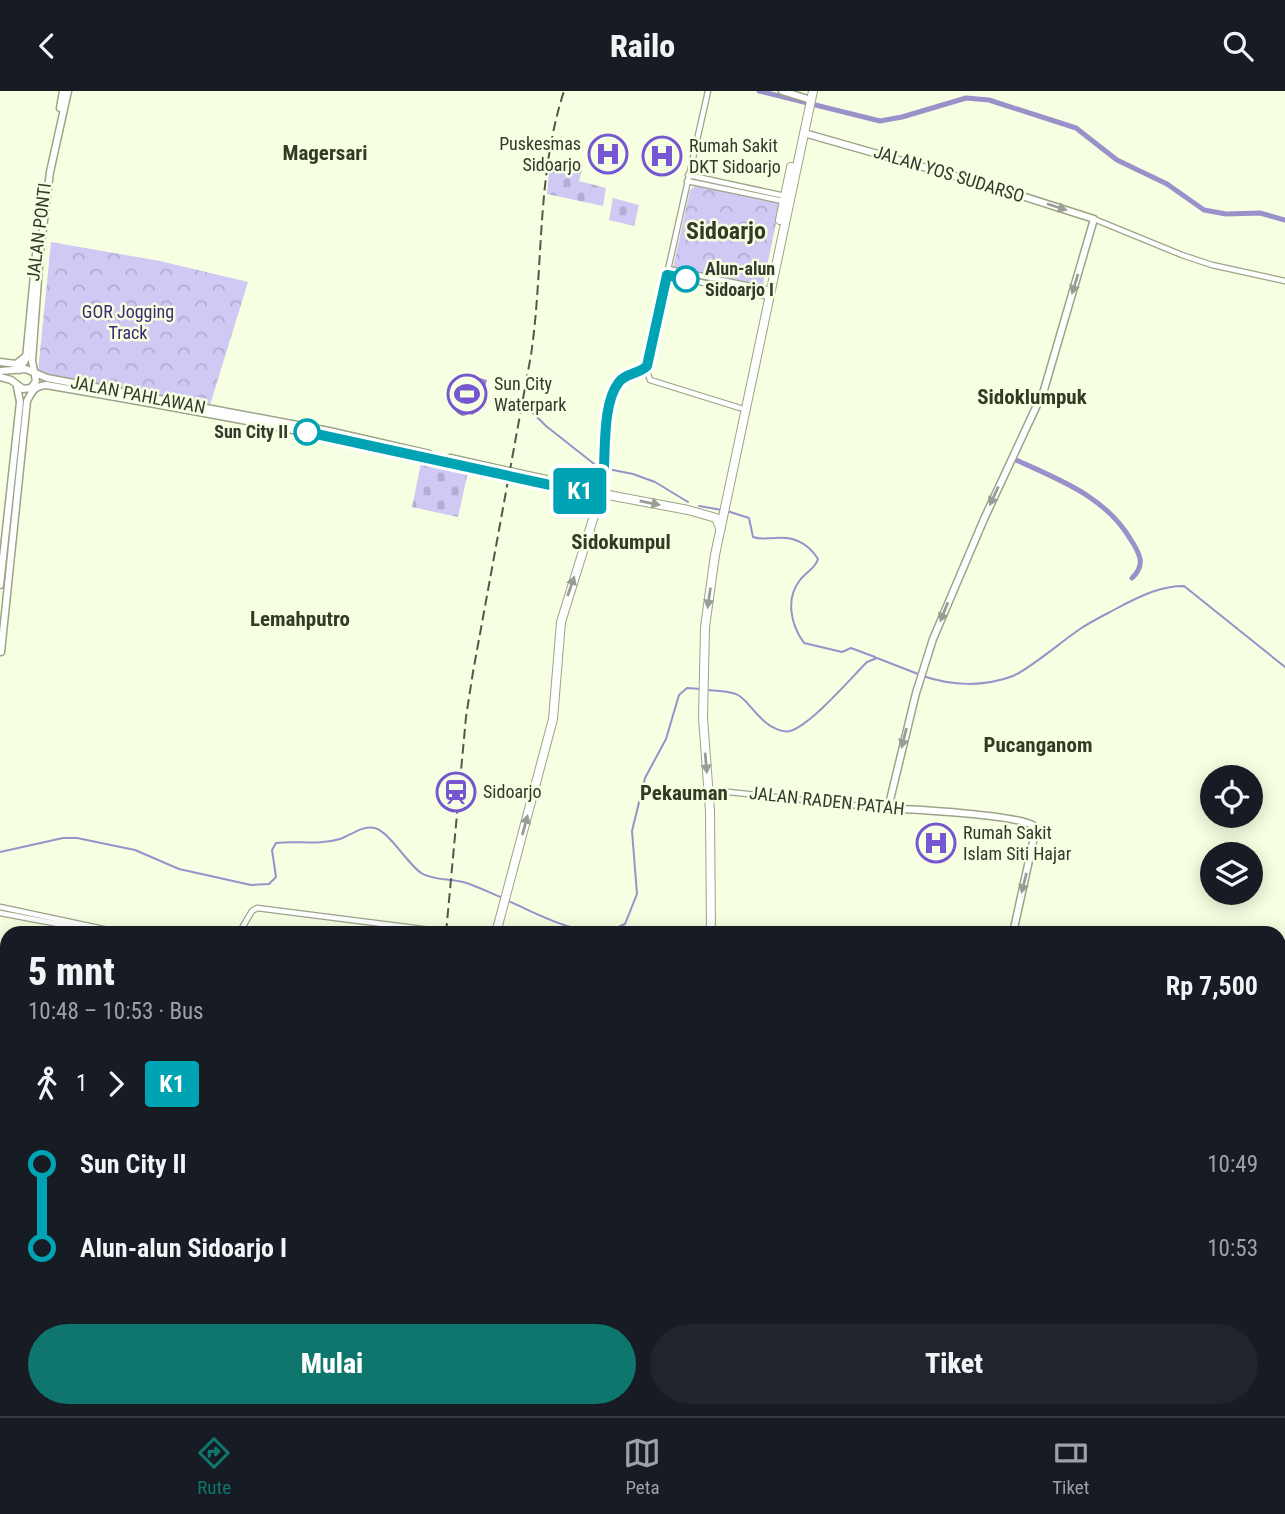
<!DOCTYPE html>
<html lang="id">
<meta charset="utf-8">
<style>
:root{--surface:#171b24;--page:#20242c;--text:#f1f3f6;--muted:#9ea1a6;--line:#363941;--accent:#0f766e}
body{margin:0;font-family:"Roboto Condensed",sans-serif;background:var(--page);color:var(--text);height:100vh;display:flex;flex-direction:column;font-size:26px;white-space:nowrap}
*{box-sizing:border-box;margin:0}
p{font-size:23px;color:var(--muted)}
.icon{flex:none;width:38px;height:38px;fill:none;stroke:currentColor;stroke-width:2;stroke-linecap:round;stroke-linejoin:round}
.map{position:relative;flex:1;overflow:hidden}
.drawer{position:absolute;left:0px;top:835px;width:1286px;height:492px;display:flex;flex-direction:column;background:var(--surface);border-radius:21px 21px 0 0;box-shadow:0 4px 18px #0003}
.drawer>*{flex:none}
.badge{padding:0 14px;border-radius:5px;font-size:24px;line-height:46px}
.buttons{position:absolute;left:1200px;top:674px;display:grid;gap:14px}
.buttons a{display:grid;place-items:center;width:63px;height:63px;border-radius:50%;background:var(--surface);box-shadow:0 4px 18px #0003;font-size:35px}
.map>.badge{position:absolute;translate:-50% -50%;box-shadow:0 0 0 4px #fff}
.legs{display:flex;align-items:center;gap:10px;height:77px;padding:0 28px;font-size:23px}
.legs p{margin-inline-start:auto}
.head{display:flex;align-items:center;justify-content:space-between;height:119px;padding:0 28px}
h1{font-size:38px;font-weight:800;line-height:52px}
.cta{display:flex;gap:14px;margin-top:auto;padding:14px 28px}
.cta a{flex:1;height:80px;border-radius:42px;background:var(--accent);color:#fff;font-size:28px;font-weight:800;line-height:80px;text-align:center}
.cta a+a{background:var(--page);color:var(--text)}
ul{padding:0 28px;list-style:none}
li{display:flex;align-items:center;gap:24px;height:84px;font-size:26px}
li i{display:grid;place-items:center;width:10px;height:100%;margin:0 9px;background:currentColor}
li i::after{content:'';width:18px;height:18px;margin:-9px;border:5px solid;border-radius:50%;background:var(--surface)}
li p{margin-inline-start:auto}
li:first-child i{background:linear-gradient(#0000 50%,currentColor 0)}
li:last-child i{background:linear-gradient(currentColor 50%,#0000 0)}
header{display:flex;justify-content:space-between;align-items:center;height:91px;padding:0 28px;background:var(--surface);font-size:32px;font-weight:800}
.dock{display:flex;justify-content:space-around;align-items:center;height:98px;border-top:2px solid var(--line);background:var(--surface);font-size:19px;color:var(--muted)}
.dock a{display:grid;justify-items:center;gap:4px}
.dock .selected{color:var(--accent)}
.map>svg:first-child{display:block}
.forest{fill:url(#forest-crowns)}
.cemetery{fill:url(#cemetery-stones)}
.water{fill:url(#water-waves)}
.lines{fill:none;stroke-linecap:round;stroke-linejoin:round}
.stream{stroke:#9a91cb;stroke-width:2}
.river{stroke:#9a91cb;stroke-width:5}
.minor-casing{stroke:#9ca488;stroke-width:7}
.major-casing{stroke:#9ca488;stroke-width:9}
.highway-casing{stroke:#9ca488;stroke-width:10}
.minor{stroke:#fff;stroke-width:4.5}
.major{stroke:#fff;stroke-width:6}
.highway{stroke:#fff;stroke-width:8}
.rail{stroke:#54584a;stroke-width:2;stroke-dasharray:10 5;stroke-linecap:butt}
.oneway{fill:#9a9c96}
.line-1-casing{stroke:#fff;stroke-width:16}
.line-1{stroke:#00a3b4;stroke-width:10}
.stop-1-dot{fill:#fff;stroke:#00a3b4;stroke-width:3.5}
.labels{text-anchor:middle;stroke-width:5;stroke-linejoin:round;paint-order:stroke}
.poi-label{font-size:18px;fill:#35382d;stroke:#f6ffe1;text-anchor:start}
.street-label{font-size:18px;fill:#35382d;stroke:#f6ffe1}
.stop-label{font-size:18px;font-weight:bold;fill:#35382d;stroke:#f6ffe1;text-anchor:start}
.park-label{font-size:18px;fill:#3c2a70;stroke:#f6ffe1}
.quarter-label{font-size:21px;font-weight:bold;fill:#353b23;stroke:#f6ffe1}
.district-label{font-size:24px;font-weight:bold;fill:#353b23;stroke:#f6ffe1}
</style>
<header><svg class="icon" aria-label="back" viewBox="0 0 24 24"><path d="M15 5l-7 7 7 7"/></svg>Railo<svg class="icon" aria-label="search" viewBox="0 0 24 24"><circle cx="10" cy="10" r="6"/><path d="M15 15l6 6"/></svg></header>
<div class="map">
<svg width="1285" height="1325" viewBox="0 0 1285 1325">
<defs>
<pattern id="forest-crowns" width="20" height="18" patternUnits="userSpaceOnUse" patternTransform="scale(1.75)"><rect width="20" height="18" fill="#cfc9f4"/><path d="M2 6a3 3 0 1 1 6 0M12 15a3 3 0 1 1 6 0" fill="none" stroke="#b2add2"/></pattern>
<pattern id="cemetery-stones" width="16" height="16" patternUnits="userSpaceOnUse" patternTransform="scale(1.75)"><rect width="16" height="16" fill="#cfc9f4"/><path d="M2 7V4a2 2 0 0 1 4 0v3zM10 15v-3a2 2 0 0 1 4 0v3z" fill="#b2add2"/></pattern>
<pattern id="water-waves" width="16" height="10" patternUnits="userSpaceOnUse" patternTransform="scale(1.75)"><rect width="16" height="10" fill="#9a91cb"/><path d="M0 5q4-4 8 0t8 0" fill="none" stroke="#7e77a5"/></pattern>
</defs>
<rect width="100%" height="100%" fill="#f6ffe1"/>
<!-- forest -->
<path class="forest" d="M697,93L776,111L780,114L763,194L673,177L690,99Z
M51,151L160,170L248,191L210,314L38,281Z"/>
<!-- cemetery -->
<path class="cemetery" d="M550,71L583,74L579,90L606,97L603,115L547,103Z
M613,107L639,114L634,135L609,129Z
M421,372L468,381L458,426L412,416Z"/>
<!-- water -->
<path class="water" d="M465,283L487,289L478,320L472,324L470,322C461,329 456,321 451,314L455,312V305L449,301L451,294Z"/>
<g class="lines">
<!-- stream -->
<path class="stream" d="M529,318L546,335L598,376L633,383L655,391L688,411
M699,415L722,419
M727,420L749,427L753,446C761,449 766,447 775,447C794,445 808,452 818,468C815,478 806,481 800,489C785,508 791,534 804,552L842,561L851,557L875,566
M923,585C952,595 984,596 1013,585C1031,577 1062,550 1080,538C1093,529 1109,522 1123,514C1143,504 1161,495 1184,495L1285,576
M707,599C749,601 738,606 765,631C771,636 782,642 790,640C811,634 851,587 867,571L877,567L918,583
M0,761L63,747H77L135,759L179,778L251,794L269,793L276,786L272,759L276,752C299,749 316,755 340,748C351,744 363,734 375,737C389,741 407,772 421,782C431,789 451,788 463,791C477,795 490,802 503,807
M508,810C544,825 587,853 625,833L637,803L632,740L645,687L666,648L679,604L687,597L701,598
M1279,1064H1285
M0,1205H7
M851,1325L857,1320"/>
<!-- river -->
<path class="river" d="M759,0L880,30L902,26L966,7L989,9L1076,37L1117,69L1167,93L1204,119L1226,123L1260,122L1285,129
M1016,369C1060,389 1106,406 1131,449C1140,463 1146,474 1132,487"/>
<defs>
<path id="minor" d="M688,84L785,105
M687,90L783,110
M1094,128L1182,164L1212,174L1285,190
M668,178L770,199
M667,184L769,206
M646,277L708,0
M646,277L650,289L740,317
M602,400C607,373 601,307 621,288C628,282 638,282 646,277
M710,699L889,718
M0,816L122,842
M0,822L74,836L81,834
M239,842L252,820L257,817L454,842
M1279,973L1285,975
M1279,1304L1285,1305
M1279,1309L1285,1310"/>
<path id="major" d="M782,0L811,9
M60,17L63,0
M804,42L997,97L1094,128L1044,299L984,428L933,548L916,602L890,709L889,718C912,718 1019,724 1034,735L1035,742L1013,842
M0,271L16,273L26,265
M19,279L26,268L36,163
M0,280L26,278L47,287L329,340L429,363
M0,286L11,289L23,298L31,297L36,290L32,270L40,161L50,81L68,0
M450,367L545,388
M586,398L611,404
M0,494L20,311L17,296
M1,561L27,310C32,300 35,295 46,294C229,325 410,360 590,403L596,415
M0,1268H7
M203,1320L214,1325
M644,1325L645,1320"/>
<path id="highway" d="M780,129L791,76
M496,842L553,628L561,531L598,412L608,404L688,419L716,427L720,437
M711,842L710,720L703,627L705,536L715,464L813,0
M471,1325V1320
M650,1325L651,1320"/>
</defs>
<!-- minor casing -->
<use href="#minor" class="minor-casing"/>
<!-- major casing -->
<use href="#major" class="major-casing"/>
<!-- highway casing -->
<use href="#highway" class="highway-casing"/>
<!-- minor -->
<use href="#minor" class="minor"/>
<!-- major -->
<use href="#major" class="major"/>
<!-- highway -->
<use href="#highway" class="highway"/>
<!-- rail -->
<path class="rail" d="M446,842L466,626L473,581L531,264C544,175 536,86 564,0
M0,1285H7
M398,1325V1320"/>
</g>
<!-- one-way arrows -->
<defs><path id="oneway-solid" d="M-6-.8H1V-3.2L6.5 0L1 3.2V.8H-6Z" transform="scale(1.75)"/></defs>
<g class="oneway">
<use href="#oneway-solid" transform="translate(1057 116) rotate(18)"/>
<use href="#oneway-solid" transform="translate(1075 193) rotate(107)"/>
<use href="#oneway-solid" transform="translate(994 405) rotate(115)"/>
<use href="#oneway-solid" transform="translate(650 412) rotate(11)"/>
<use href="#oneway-solid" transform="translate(571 495) rotate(-71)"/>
<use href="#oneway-solid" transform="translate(709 507) rotate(98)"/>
<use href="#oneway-solid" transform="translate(944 521) rotate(112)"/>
<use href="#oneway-solid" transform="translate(904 647) rotate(104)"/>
<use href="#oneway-solid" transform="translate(706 672) rotate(85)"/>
<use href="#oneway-solid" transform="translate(525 734) rotate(-75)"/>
<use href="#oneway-solid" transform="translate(1024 792) rotate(104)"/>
</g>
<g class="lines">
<defs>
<path id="line-1" d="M307,341L587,402L602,400C607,371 600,315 619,291C626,282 639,283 647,275L667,184L686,188"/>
</defs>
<!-- line-1 casing -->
<use href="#line-1" class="line-1-casing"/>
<!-- line-1 -->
<use href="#line-1" class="line-1"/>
</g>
<!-- icons -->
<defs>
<symbol id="hospital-ring" viewBox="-11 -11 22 22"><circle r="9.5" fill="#f6ffe1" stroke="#7657d1" stroke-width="1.5"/><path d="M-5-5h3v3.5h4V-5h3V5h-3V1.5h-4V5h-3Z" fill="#7657d1"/></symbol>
<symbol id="stadium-ring" viewBox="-11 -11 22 22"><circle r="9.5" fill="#f6ffe1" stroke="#7657d1" stroke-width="1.5"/><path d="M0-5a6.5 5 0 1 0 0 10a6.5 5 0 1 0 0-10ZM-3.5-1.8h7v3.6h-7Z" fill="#7657d1"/></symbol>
<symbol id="station-ring" viewBox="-11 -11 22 22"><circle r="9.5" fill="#f6ffe1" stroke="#7657d1" stroke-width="1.5"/><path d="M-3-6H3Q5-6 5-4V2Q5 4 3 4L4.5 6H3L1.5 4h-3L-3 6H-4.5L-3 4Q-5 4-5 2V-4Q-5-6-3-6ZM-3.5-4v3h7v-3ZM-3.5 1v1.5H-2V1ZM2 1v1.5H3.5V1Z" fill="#7657d1"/></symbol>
</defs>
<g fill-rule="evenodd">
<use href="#hospital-ring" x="586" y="41" width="44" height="44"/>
<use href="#hospital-ring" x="640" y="43" width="44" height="44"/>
<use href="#stadium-ring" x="445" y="281" width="44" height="44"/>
<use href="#station-ring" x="434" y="679" width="44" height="44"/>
<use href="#hospital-ring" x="914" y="730" width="44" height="44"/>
</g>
<!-- markers -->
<g class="stop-1-dot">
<circle cx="686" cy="188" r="12"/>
<circle cx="307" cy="341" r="12"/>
</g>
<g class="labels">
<!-- poi labels -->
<g class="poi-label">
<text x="581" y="59" text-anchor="end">Puskesmas<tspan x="581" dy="21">Sidoarjo</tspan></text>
<text x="689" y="61">Rumah Sakit<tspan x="689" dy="21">DKT Sidoarjo</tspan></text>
<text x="494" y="299">Sun City<tspan x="494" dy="21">Waterpark</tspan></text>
<text x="483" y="707">Sidoarjo</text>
<text x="963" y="748">Rumah Sakit<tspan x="963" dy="21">Islam Siti Hajar</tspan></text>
</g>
<!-- street labels -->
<g class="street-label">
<text transform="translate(949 83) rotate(17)" y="6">JALAN YOS SUDARSO</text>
<text transform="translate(39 141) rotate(-83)" y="6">JALAN PONTI</text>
<text transform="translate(138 304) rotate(11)" y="6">JALAN PAHLAWAN</text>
<text transform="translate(827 710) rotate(6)" y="6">JALAN RADEN PATAH</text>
</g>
<!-- stop labels -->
<g class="stop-label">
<text x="705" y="184">Alun-alun<tspan x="705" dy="21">Sidoarjo I</tspan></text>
<text x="288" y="347" text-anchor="end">Sun City II</text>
</g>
<!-- park labels -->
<g class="park-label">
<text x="128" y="227">GOR Jogging<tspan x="128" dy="21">Track</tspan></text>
</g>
<!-- quarter labels -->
<g class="quarter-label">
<text x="325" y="69">Magersari</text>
<text x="1032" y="313">Sidoklumpuk</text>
<text x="621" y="458">Sidokumpul</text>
<text x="300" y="535">Lemahputro</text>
<text x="1038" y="661">Pucanganom</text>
<text x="684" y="709">Pekauman</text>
</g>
<!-- district labels -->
<g class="district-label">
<text x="726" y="148">Sidoarjo</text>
</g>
</g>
</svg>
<div class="buttons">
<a><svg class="icon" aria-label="locate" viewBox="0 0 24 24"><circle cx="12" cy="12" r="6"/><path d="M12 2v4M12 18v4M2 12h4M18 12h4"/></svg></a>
<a><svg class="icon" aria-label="layers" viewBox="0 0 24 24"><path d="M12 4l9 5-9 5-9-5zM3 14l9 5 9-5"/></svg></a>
</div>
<b class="badge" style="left:580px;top:400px;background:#00a3b4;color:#fff">K1</b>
<section class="drawer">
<div class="head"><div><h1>5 mnt</h1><p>10:48 – 10:53 · Bus</p></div><b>Rp 7,500</b></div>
<div class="legs"><svg class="icon" aria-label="walk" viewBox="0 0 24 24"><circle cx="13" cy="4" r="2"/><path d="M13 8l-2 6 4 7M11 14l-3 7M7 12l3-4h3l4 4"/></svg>1<svg class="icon" aria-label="forward" viewBox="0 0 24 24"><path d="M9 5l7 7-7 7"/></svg><b class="badge" style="background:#00a3b4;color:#fff">K1</b></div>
<ul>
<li><i style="color:#00a3b4"></i><b>Sun City II</b><p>10:49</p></li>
<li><i style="color:#00a3b4"></i><b>Alun-alun Sidoarjo I</b><p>10:53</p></li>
</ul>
<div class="cta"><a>Mulai</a><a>Tiket</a></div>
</section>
</div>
<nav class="dock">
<a class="selected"><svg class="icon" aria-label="directions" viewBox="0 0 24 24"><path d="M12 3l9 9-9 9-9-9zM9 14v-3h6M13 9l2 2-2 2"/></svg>Rute</a>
<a><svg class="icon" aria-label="map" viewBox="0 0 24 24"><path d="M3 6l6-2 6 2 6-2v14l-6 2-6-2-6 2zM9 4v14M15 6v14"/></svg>Peta</a>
<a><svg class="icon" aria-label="tickets" viewBox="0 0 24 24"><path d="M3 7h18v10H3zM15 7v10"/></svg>Tiket</a>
</nav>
